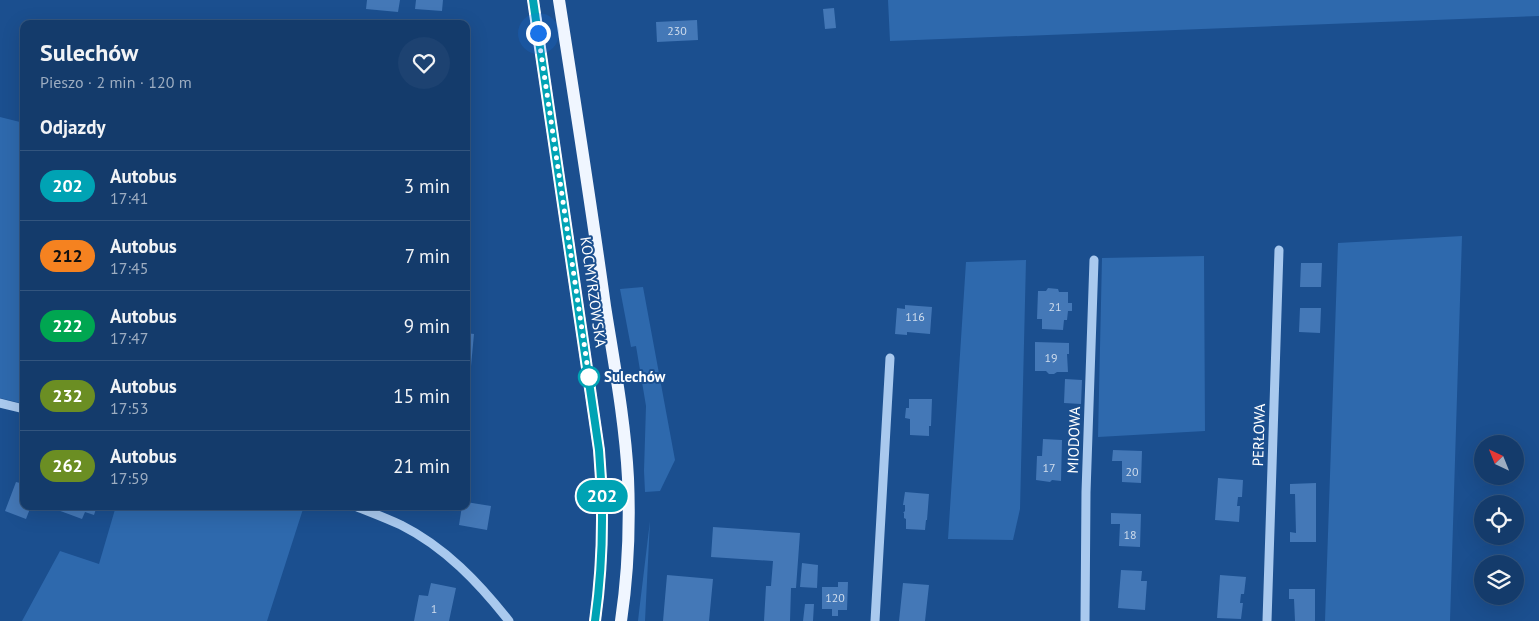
<!DOCTYPE html>
<html lang="pl">
<meta charset="utf-8">
<style>
:root{--surface:#143b6b;--page:#1d4271;--text:#f1f3f6;--muted:#9dadc1;--line:#33557e}
body{margin:0;font-family:"PT Sans",sans-serif;background:var(--page);color:var(--text);height:100vh;display:flex;flex-direction:column;font-size:19px;white-space:nowrap}
*{box-sizing:border-box;margin:0}
p{font-size:16px;color:var(--muted)}
.icon{flex:none;width:28px;height:28px;fill:none;stroke:currentColor;stroke-width:2;stroke-linecap:round;stroke-linejoin:round}
.map{position:relative;flex:1;overflow:hidden}
.panel{position:absolute;left:20px;top:20px;width:450px;height:490px;display:flex;flex-direction:column;background:var(--surface);border-radius:10px;box-shadow:0 5px 20px #0002,0 0 0 1px var(--line)}
.panel>*{flex:none}
.badge{padding:0 10px;border-radius:16px;font-size:18px;line-height:32px}
.needle{width:32px;rotate:317deg}
.fabs{position:absolute;left:1474px;top:435px;display:grid;gap:10px}
.fabs a{display:grid;place-items:center;width:50px;height:50px;border-radius:50%;background:var(--surface);box-shadow:0 5px 20px #0002,0 0 0 1px var(--line);font-size:25px}
.you{position:absolute;width:25px;height:25px;margin:-12px;border:4px solid #fff;border-radius:50%;background:#1a73e8;box-shadow:0 0 0 8px #1a73e833}
.map>.badge{position:absolute;translate:-50% -50%;box-shadow:0 0 0 2px #fff}
h2{padding:0 20px;font-size:19px;line-height:45px}
.round{display:grid;place-items:center;flex:none;width:52px;height:52px;border-radius:26px;background:var(--page)}
.head{display:flex;align-items:center;justify-content:space-between;height:85px;padding:0 20px}
h1{font-size:24px;font-weight:800;line-height:38px}
ul{padding:0;list-style:none}
li{display:flex;align-items:center;gap:15px;height:70px;padding:0 20px;border-top:1px solid var(--line)}
li div{flex:1}
li b{display:block;font-size:19px}
li em{font-style:normal}
li .badge{min-width:55px;font-weight:700;text-align:center}
.map>svg:first-child{display:block}
.green{fill:#2e69ad}
.building{fill:#4478b7}
.lines{fill:none;stroke-linecap:round;stroke-linejoin:round}
.minor{stroke:#a9c9ee;stroke-width:9}
.major{stroke:#f0f6ff;stroke-width:12}
.line-casing{stroke:#fff;stroke-width:11}
.line{stroke:#00a3b4;stroke-width:8}
.walk{stroke:#fff;stroke-width:5;stroke-dasharray:0 9}
.stop-dot{fill:#fff;stroke:#00a3b4;stroke-width:2.5}
.labels{text-anchor:middle;stroke-width:4;stroke-linejoin:round;paint-order:stroke}
.number-label{font-size:12px;fill:#d0dded}
.street-label{font-size:15px;fill:#fff;stroke:#1b4f8f}
.stop-label{font-size:15px;font-weight:bold;fill:#fff;stroke:#1b4f8f;text-anchor:start}
</style>
<div class="map">
<svg width="1539" height="621" viewBox="0 0 1539 621">
<rect width="100%" height="100%" fill="#1b4f8f"/>
<!-- green -->
<path class="green" d="M888,0H1539V16L890,41Z
M0,117L24,123V404L0,398Z
M1462,236L1450,621H1325L1338,243Z
M1204,256L1205,431L1098,437L1102,258Z
M1026,260L1020,509L1013,540L948,539L966,262Z
M643,287L675,460L660,491L645,492L644,471L646,406L636,346L631,347L620,289Z
M116,506H304L267,621H22L60,551L99,564Z
M650,521L645,621H638L639,612Z"/>
<!-- building -->
<path class="building" d="M367,0H400L398,12L366,9Z
M416,0H443L442,11L415,9Z
M834,8L836,28L825,29L823,9Z
M697,20L698,40L657,42L656,22Z
M1301,263H1322L1321,287H1300Z
M1048,288L1058,289L1059,292H1068V303H1072V311H1068L1067,320H1064L1063,330L1042,329V319H1037L1038,291H1046Z
M905,305L932,307L930,334L907,332V335L895,334L897,308L905,309Z
M1300,308H1321L1320,333L1299,332Z
M466,333L474,334L471,366L466,365Z
M1035,342L1069,343V354H1067L1068,372H1057L1054,374H1049L1046,371H1035Z
M1065,379L1082,380L1081,404L1064,403Z
M909,399H932L931,426H929V436L910,435V419L905,418L906,408H909Z
M1043,439L1062,440L1061,481L1052,480L1050,482L1036,480L1037,456H1042Z
M1113,450L1142,451L1141,483L1122,482V461H1112Z
M1218,478L1243,480L1242,497H1238L1237,506H1240L1239,522L1215,520Z
M16,482L24,484V506H31L26,519L5,511Z
M1316,483V542H1290V532L1296,533L1295,494H1290V484Z
M905,492L929,494L927,520H926L925,530L906,529V519L904,518V513H903L905,511V505H903Z
M466,502L491,506L487,530L459,525L462,506H466Z
M56,506H97L94,515L85,512L82,519L55,509Z
M1111,513L1141,514L1140,547L1119,546L1120,524H1111Z
M713,527L800,533L796,588H791L790,621H764L766,586H771L773,561L711,557Z
M802,563L818,565L817,588L800,587Z
M1121,570L1142,571L1141,581H1147L1145,610L1118,608Z
M667,575L713,579L709,621H663Z
M1220,575L1246,577L1244,594H1241L1240,603H1243L1241,619L1217,618Z
M838,582H848L847,610H838V616H832V609H822V587H838Z
M431,583L456,588L449,621H414L419,595L428,596Z
M903,583L929,585L925,621H899Z
M1289,589H1315V621H1295L1294,599H1289Z
M805,604H814L813,621H803Z"/>
<g class="lines">
<!-- minor -->
<path class="minor" d="M0,403L24,409
M355,506C370,512 386,518 401,525C445,547 479,583 509,621
M875,621L890,358
M1085,621L1086,492L1094,260
M1267,621L1279,250"/>
<!-- major -->
<path class="major" d="M533,0L599,450C604,508 603,564 595,621
M559,0C575,102 591,204 605,306C614,363 625,421 628,478C630,526 628,574 621,621"/>
</g>
<g class="lines">
<defs>
<path id="line" d="M533,0L599,450C604,508 603,564 595,621"/>
</defs>
<!-- line casing -->
<use href="#line" class="line-casing"/>
<!-- line -->
<use href="#line" class="line"/>
<!-- walk -->
<path class="walk" d="M538,33L589,377"/>
</g>
<!-- markers -->
<circle class="stop-dot" cx="589" cy="377" r="10"/>
<g class="labels">
<!-- number labels -->
<g class="number-label">
<text x="677" y="35">230</text>
<text x="1055" y="311">21</text>
<text x="915" y="321">116</text>
<text x="1051" y="362">19</text>
<text x="1049" y="472">17</text>
<text x="1132" y="476">20</text>
<text x="1130" y="539">18</text>
<text x="835" y="602">120</text>
<text x="434" y="613">1</text>
</g>
<!-- street labels -->
<g class="street-label">
<text transform="translate(593 292) rotate(82)" y="5">KOCMYRZOWSKA</text>
<text transform="translate(1259 435) rotate(-88)" y="5">PERŁOWA</text>
<text transform="translate(1074 440) rotate(-88)" y="5">MIODOWA</text>
</g>
<!-- stop labels -->
<g class="stop-label">
<text x="604" y="382">Sulechów</text>
</g>
</g>
</svg>
<div class="fabs">
<a><svg class="needle" viewBox="-14 -14 28 28"><path d="M0-13l5 13h-10z" fill="#e53935"/><path d="M0 13l5-13h-10z" fill="#9dadc1"/></svg></a>
<a><svg class="icon" aria-label="locate" viewBox="0 0 24 24"><circle cx="12" cy="12" r="6"/><path d="M12 2v4M12 18v4M2 12h4M18 12h4"/></svg></a>
<a><svg class="icon" aria-label="layers" viewBox="0 0 24 24"><path d="M12 4l9 5-9 5-9-5zM3 14l9 5 9-5"/></svg></a>
</div>
<div class="you" style="left:538px;top:33px"></div>
<b class="badge" style="left:602px;top:496px;background:#00a3b4;color:#fff">202</b>
<section class="panel">
<div class="head"><div><h1>Sulechów</h1><p>Pieszo · 2 min · 120 m</p></div><a class="round"><svg class="icon" aria-label="heart" viewBox="0 0 24 24"><path d="M12 20l-8-8c-3-5 5-10 8-4 3-6 11-1 8 4z"/></svg></a></div>
<h2>Odjazdy</h2>
<ul>
<li><span class="badge" style="background:#00a3b4;color:#fff">202</span><div><b>Autobus</b><p>17:41</p></div><em>3 min</em></li>
<li><span class="badge" style="background:#f58220;color:#111">212</span><div><b>Autobus</b><p>17:45</p></div><em>7 min</em></li>
<li><span class="badge" style="background:#00a651;color:#fff">222</span><div><b>Autobus</b><p>17:47</p></div><em>9 min</em></li>
<li><span class="badge" style="background:#6b8e23;color:#fff">232</span><div><b>Autobus</b><p>17:53</p></div><em>15 min</em></li>
<li><span class="badge" style="background:#6b8e23;color:#fff">262</span><div><b>Autobus</b><p>17:59</p></div><em>21 min</em></li>
</ul>
</section>
</div>
